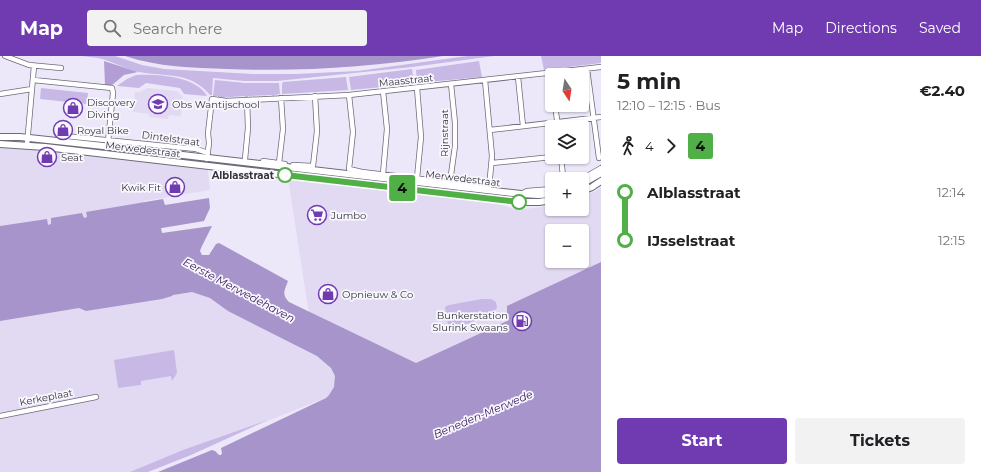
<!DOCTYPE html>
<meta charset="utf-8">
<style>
:root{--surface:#fff;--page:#f2f2f2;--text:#202124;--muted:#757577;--accent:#703bb1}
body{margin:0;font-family:Montserrat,sans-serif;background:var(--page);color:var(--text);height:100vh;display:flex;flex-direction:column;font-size:15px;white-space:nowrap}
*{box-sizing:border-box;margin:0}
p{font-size:13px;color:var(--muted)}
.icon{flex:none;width:22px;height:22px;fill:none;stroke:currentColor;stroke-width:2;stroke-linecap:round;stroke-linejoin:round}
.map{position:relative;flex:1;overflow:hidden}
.details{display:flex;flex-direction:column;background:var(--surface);width:380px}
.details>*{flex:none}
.badge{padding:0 8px;border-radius:3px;font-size:14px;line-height:26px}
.needle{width:26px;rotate:168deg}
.buttons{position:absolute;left:545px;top:12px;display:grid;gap:8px}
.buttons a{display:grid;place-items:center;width:44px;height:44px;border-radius:4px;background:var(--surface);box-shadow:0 1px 3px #0004;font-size:20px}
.map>.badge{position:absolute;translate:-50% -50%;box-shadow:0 0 0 2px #fff}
.legs{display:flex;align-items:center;gap:6px;height:44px;padding:0 16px;font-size:13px}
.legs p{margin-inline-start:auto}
.summary{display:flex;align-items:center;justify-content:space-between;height:68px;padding:0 16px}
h1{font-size:22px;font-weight:700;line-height:30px}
.button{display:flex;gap:8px;margin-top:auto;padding:8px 16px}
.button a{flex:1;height:46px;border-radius:4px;background:var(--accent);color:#fff;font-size:16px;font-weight:700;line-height:46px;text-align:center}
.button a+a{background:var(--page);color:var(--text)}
ul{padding:0 16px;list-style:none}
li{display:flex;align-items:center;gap:14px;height:48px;font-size:15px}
li i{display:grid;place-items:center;width:6px;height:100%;margin:0 5px;background:currentColor}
li i::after{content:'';width:10px;height:10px;margin:-5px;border:3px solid;border-radius:50%;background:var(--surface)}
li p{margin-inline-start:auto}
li:first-child i{background:linear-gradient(#0000 50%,currentColor 0)}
li:last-child i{background:linear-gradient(currentColor 50%,#0000 0)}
header{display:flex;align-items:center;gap:24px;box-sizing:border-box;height:56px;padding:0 20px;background:var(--accent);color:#fff}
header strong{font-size:19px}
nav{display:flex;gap:22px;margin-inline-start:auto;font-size:14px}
.search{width:280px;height:36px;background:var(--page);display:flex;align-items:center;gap:10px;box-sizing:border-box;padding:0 14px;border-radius:4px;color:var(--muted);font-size:15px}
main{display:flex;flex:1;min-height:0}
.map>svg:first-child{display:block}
.built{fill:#e2daf2;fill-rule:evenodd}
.green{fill:#c7b8e6}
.forest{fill:#b29ed5}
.water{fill:#a794cb}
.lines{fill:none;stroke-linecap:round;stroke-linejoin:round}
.street-casing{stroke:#6e6a79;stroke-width:6}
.secondary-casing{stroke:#6e6a79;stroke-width:8}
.street{stroke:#fff;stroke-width:4.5}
.secondary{stroke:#fff;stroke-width:6}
.line-1-casing{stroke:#fff;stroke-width:9}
.line-1{stroke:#50af46;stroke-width:6}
.stop-1-dot{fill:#fff;stroke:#50af46;stroke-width:2}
.labels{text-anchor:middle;stroke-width:3.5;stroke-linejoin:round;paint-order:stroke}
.street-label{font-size:10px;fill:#36343a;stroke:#f9f7fe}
.poi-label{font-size:10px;fill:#36343a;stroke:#f9f7fe;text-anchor:start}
.stop-label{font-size:10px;font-weight:bold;fill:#36343a;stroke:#f9f7fe;text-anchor:end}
.water-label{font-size:11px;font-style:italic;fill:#371a5b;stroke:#f9f7fe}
</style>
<header>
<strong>Map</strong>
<div class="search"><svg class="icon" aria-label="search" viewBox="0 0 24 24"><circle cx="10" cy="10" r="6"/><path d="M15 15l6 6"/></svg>Search here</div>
<nav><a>Map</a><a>Directions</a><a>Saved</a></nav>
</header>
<main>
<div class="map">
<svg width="601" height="416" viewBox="0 0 601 416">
<rect width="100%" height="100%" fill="#ede8f9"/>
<!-- built -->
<path class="built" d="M147,32L177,35L183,41L181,60L169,59L168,63L149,61V58L133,56L135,36H140Z
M23,84L207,108L210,134L144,145L152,182L189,230L314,291L331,312L336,321L335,329L328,341L139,416H0V89Z
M288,122L331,126L502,149L516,154L552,150V153H582V140L596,135L601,131V222L420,309L309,258ZM552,175H582V205H552Z"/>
<!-- green -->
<path class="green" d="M82,0H115L142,9L164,13L253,18H296L358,15L467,0H494L412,11L277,25H244L213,22L212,39H210C190,15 166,21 139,16C125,13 112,5 98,2C93,1 87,1 82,0Z
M541,0H601V7L544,14Z
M479,5L482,21L417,27L416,14Z
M412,13L414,28L351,34L349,21Z
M136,19C157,18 196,20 207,40L184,38L180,32L146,27L139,32L117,30L127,23Z
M346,21L348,34L282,38V28L283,26Z
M215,24L245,27H279L280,38L274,39L273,40L271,39L248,40L247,42L244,40L218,42V40H213Z
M41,32L88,37L87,48L40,43Z
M55,88L227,107L230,110L54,91Z
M482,243H491L496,246L497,252L492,257L454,274L448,270L445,251L449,249Z
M174,294L177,317L172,325L171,320L141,325V329L118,332L114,304Z
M268,364L191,399L148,416H130L183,394Z"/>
<!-- forest -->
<path class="forest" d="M104,5L138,16L124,19L111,30L105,29Z
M448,131L507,140L531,141L552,139V143H520L447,134Z"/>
<!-- water -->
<path class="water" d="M125,0H443C371,11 300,16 227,13C193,12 158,11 125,0Z
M209,142L210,152L204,165L162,172H161L162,177L212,170L201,192L200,195L202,199H209L216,188L219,187L288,225C285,234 281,238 289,246L416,307L507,265V250L601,206V416H158L212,394L215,395L219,399H221L222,397L221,392L326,342L329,339L334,331L335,320L331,312L317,300L228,255L210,242L192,236L173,239L172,240L162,243L86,255L79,252L0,265V170L47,163L48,169L51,168V162L82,157L84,162L87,161L86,156L163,143L165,149Z"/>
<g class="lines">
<defs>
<path id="street" d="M5,0L29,9L61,12
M587,13L599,102
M518,21L523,70
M33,24L112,32L113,37L108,86
M485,24L492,100L489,132
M0,38L32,33
M349,39L353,76L349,113L362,116L489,131
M555,49L558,71
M490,74L601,61
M55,85L65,80L196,93L208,97
M27,89L34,10
M561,101L563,120
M207,103L209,87L208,77L212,43L226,45L349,39L601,11
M245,103L248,72L247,44
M263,105L285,108
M279,107L283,73L281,42
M492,107L552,101
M293,109L313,110L317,75L315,40
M383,118L387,73L383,35
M417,122L421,81L417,32
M582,123L601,112
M450,126L455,90V67L451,28
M521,138L527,135L552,133
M0,360L96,341"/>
<path id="secondary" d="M0,81H20L131,93L521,138L538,139L552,138
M0,88L45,91L519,146H539L552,144
M582,128L601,117
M582,135L592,131L601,125"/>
</defs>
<!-- street casing -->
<use href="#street" class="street-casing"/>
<!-- secondary casing -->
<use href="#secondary" class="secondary-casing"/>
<!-- street -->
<use href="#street" class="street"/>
<!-- secondary -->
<use href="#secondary" class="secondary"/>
</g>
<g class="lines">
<defs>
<path id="line-1" d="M285,119L519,146"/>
</defs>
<!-- line-1 casing -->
<use href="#line-1" class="line-1-casing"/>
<!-- line-1 -->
<use href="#line-1" class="line-1"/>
</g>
<!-- icons -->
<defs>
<symbol id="school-ring" viewBox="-11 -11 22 22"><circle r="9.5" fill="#f9f7fe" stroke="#703bb1" stroke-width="1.5"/><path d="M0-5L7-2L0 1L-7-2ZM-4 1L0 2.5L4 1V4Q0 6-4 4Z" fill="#703bb1"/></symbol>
<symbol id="shop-ring" viewBox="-11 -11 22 22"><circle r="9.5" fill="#f9f7fe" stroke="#703bb1" stroke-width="1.5"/><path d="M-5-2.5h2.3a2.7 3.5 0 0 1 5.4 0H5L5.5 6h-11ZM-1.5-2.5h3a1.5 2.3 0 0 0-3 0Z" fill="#703bb1"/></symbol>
<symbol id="supermarket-ring" viewBox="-11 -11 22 22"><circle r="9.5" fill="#f9f7fe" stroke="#703bb1" stroke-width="1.5"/><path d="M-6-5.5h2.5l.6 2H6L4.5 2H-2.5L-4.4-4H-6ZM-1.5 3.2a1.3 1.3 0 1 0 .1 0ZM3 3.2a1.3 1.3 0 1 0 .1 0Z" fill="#703bb1"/></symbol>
<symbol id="fuel-ring" viewBox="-11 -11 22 22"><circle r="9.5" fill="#f9f7fe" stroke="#703bb1" stroke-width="1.5"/><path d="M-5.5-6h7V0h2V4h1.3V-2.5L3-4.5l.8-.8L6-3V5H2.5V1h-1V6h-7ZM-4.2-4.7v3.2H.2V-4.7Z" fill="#703bb1"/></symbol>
</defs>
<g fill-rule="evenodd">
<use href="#school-ring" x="147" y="37" width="22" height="22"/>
<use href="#shop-ring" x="62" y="41" width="22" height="22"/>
<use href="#shop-ring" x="52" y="63" width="22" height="22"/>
<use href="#shop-ring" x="36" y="90" width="22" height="22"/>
<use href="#shop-ring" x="164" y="120" width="22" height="22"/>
<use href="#supermarket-ring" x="306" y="148" width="22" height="22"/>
<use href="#shop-ring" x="317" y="227" width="22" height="22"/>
<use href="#fuel-ring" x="511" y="254" width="22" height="22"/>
</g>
<!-- markers -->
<g class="stop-1-dot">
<circle cx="285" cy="119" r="7"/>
<circle cx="519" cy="146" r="7"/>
</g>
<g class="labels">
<!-- street labels -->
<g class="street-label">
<text transform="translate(406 24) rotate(-6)" y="4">Maasstraat</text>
<text transform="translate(444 77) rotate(-90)" y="4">Rijnstraat</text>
<text transform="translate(171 82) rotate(8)" y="4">Dintelstraat</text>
<text transform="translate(143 93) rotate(7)" y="4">Merwedestraat</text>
<text transform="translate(463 122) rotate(7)" y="4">Merwedestraat</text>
<text transform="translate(46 341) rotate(-11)" y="4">Kerkeplaat</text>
</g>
<!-- poi labels -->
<g class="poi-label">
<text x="87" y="50">Discovery<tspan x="87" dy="12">Diving</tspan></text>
<text x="172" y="52">Obs Wantijschool</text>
<text x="77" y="78">Royal Bike</text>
<text x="61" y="105">Seat</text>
<text x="161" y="135" text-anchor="end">Kwik Fit</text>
<text x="331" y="163">Jumbo</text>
<text x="342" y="242">Opnieuw &amp; Co</text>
<text x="508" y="263" text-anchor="end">Bunkerstation<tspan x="508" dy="12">Slurink Swaans</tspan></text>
</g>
<!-- stop labels -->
<g class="stop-label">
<text x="274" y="123">Alblasstraat</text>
</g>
<!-- water labels -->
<g class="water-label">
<text transform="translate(239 234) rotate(28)" y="4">Eerste Merwedehaven</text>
<text transform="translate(483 358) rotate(-23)" y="4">Beneden-Merwede</text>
</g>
</g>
</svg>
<div class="buttons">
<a><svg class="needle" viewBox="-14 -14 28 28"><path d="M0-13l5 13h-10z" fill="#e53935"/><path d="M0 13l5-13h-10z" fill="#757577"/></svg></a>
<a><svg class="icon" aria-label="layers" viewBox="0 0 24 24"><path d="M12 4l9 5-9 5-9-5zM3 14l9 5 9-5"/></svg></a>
<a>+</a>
<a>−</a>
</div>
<b class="badge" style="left:402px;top:132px;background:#50af46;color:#111">4</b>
</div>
<section class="details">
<div class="summary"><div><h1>5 min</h1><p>12:10 – 12:15 · Bus</p></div><b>€2.40</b></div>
<div class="legs"><svg class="icon" aria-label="walk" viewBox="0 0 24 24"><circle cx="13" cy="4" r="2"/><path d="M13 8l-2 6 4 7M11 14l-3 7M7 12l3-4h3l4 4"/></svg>4<svg class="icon" aria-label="forward" viewBox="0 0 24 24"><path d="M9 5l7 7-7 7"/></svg><b class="badge" style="background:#50af46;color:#111">4</b></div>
<ul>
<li><i style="color:#50af46"></i><b>Alblasstraat</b><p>12:14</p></li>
<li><i style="color:#50af46"></i><b>IJsselstraat</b><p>12:15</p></li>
</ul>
<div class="button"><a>Start</a><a>Tickets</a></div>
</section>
</main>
